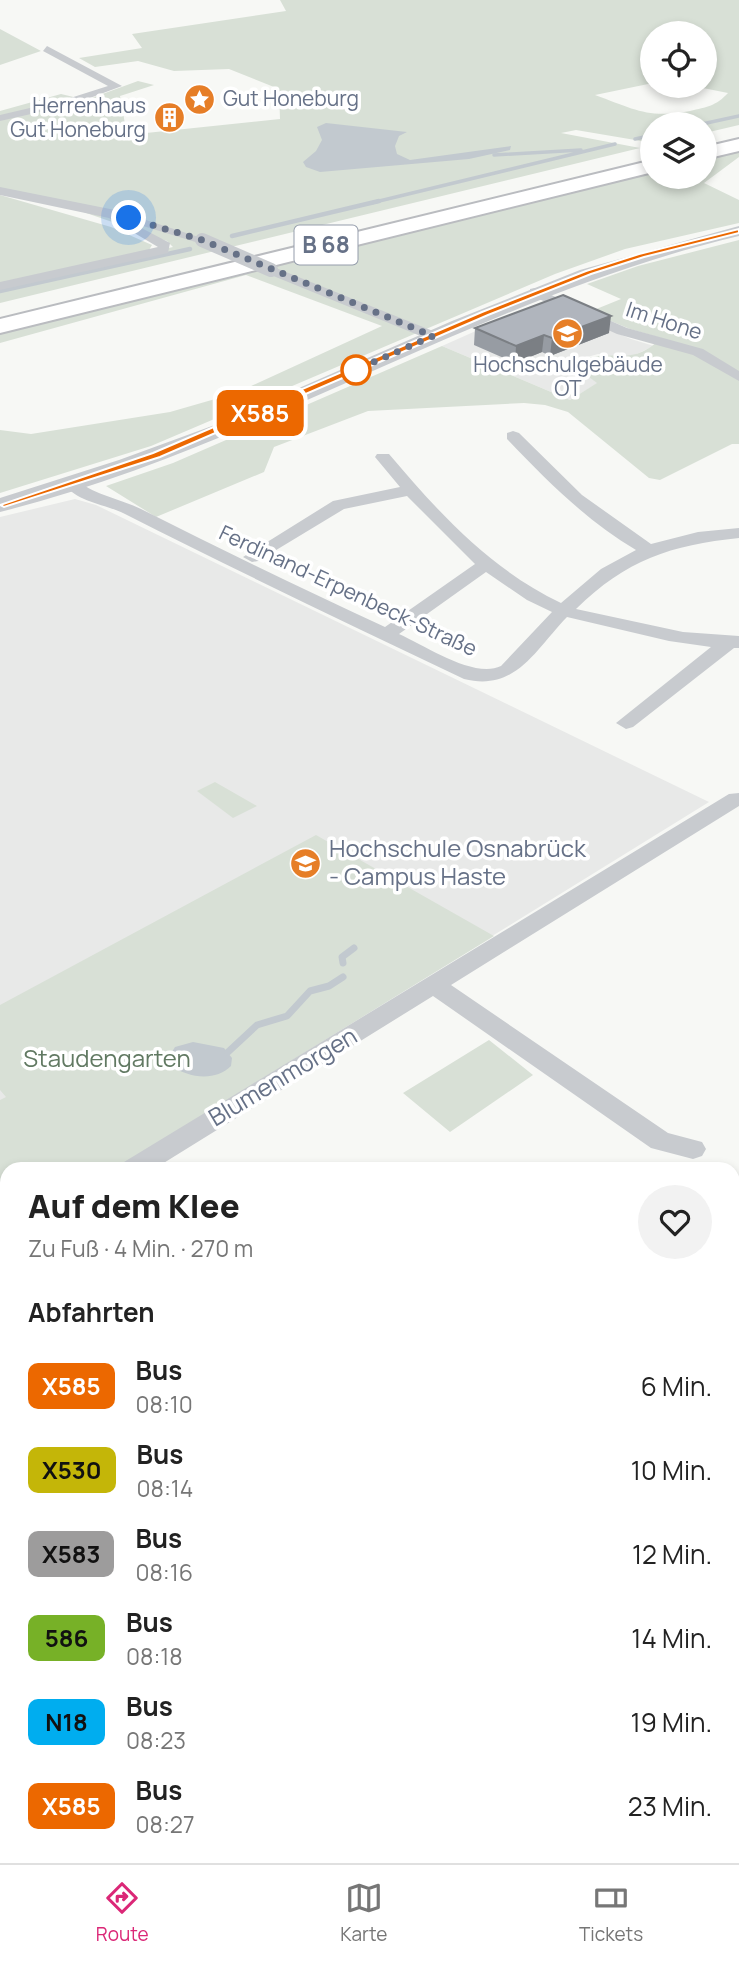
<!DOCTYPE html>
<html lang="de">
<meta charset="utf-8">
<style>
:root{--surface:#fff;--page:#f2f2f2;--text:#222;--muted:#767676;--line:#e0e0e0;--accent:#db2777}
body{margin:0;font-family:Manrope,sans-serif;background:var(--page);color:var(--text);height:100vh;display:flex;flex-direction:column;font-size:26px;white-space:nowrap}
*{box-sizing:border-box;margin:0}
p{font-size:23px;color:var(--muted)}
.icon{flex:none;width:38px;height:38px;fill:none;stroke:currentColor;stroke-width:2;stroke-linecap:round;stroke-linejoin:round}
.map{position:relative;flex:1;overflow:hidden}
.drawer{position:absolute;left:0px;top:1162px;width:740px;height:702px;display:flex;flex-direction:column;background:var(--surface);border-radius:21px 21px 0 0;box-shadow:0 4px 10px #0003}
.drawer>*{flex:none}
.badge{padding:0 14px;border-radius:10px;font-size:24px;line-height:46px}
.controls{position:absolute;left:640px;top:21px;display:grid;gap:14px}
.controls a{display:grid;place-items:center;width:77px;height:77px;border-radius:50%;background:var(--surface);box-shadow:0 4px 10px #0003;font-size:35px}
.you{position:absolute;width:35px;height:35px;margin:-18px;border:5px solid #fff;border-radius:50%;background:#1a73e8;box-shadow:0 0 0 10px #1a73e833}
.map>.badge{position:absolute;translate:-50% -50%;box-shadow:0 0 0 4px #fff}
h2{padding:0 28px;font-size:26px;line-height:63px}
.round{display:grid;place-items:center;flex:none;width:74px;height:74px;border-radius:37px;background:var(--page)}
.headline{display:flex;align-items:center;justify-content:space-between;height:119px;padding:0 28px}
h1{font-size:33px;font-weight:800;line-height:52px}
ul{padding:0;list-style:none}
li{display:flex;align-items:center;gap:21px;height:84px;padding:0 28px}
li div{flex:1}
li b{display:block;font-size:26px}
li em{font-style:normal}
li .badge{min-width:77px;font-weight:700;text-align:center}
.tab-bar{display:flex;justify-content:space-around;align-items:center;height:98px;border-top:2px solid var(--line);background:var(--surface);font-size:19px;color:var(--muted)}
.tab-bar a{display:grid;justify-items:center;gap:4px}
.tab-bar .selected{color:var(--accent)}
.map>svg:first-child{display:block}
.built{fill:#e8e9e8}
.green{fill:#d8e0d6;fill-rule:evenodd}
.water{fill:#c2c9cf}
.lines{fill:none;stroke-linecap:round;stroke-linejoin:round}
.stream-far2{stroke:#c2c9cf;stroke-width:3.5}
.stream-far1{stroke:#c2c9cf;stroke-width:4.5}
.stream{stroke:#c2c9cf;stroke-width:7}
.trunk-casing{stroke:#babcc0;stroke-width:4}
.minor{fill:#c8cbcf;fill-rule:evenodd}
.tertiary{fill:#c8cbcf;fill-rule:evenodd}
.trunk{fill:#fff;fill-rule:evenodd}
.minor-bridge{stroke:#c8cbcf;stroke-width:14}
.wall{fill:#979ca3}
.shaded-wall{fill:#7b7f84}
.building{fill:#b0b5bd;stroke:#7b7f84;stroke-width:2}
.line{fill:#ec6800;stroke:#fff;stroke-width:2}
.walk{stroke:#667187;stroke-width:7;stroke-dasharray:0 12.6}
.stop-dot{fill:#fff;stroke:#ec6800;stroke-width:3.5}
.labels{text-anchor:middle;stroke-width:7;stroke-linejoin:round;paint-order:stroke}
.far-poi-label{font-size:21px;fill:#667187;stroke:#fff;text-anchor:start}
.far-street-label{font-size:21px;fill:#667187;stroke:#fff}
.shield{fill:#fff;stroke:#949cab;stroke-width:2}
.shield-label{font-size:23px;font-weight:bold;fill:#667187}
.poi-label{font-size:24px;fill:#667187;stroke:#fff;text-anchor:start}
.park-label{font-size:24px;fill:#617962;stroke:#fff}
.street-label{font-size:24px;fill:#667187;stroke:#fff}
</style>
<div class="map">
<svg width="739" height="1863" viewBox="0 0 739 1863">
<rect width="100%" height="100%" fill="#f7f8f5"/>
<!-- built -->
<path class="built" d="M543,301L631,339L654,346L628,358L598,354L584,358L574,366L598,383L570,400L442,346Z
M75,499L96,505L709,802L115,1169H7V1236L0,1240V517Z
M733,1625L739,1628V1777L733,1792Z"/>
<!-- green -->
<path class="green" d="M280,0H739V125L705,133L704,124H653V143L576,130L561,133L640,148L0,303V286L173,247L167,241L43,198L0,191V111L61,94L86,100L138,81L154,85L120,96L127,135L280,119L279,89L229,69L174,71L138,61L95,67L79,58L142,48L132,34L286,11ZM653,33H705V86H693L728,93C716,106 707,107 690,111C648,119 634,109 595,95L653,83Z
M0,29L41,51L0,65Z
M739,149V157L704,183L739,200V223L625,249L555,274L151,446L0,493V430L31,434L170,412L236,393L382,326L246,275L0,343V330L653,171V177H705V158Z
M0,195L111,227L152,245L149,250L0,283Z
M739,240V444H732L660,480L649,478L568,412L545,405L524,403L368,411L274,447L264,472L156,517L106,486L173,463L442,346L570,400L597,383L574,366C607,342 628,372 661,338L630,329L589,312L621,299L587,284L638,266Z
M215,782L257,806L233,818L197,791Z
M316,835L494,936L115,1169H7V1236L0,1240V1100L6,1097L0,1090V1005Z
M489,1040L533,1075L450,1132L403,1093Z"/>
<!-- water -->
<path class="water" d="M326,123L407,132L399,136L395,146L397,154L410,160L511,146L510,150L469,159L320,172L306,167L303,162L316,151L322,140L317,127Z
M193,1042L224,1048L232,1058L231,1066C215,1082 188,1078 170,1065L167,1060L175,1047Z"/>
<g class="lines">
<!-- stream-far2 -->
<path class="stream-far2" d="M702,124L739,116
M635,139L653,135
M494,155L581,150
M371,203L615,144"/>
<!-- stream-far1 -->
<path class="stream-far1" d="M232,236L379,201
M0,291L190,249"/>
<!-- stream -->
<path class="stream" d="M343,963L342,957L354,948
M228,1052L257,1025L287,1016L310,991L329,986L343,977"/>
<defs>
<path id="trunk" d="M739,139V151L705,159V147Z
M653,160V172L0,333V319Z"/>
</defs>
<!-- trunk casing -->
<use href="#trunk" class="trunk-casing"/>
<!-- minor -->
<path class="minor" d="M47,46L122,86L71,105L0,121V115L64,100L108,86L43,51Z
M0,187L115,210L208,240L202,244L130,222L170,243L168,253L0,290V282L158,247L109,218L0,195Z
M271,266L438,333L440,336L428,339L266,273L264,270Z
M535,288L627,328L703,349L739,371V381L693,355L617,334L530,295V289Z
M513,431L519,433L582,495L651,544L698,532L739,528V538C671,545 626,560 576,609L683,632L739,636V648H734L633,727L626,729L616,723L711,647L669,641L567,617C535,650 516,692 464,679C351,625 237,571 125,514C105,504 77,502 64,484L66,481H78C95,495 121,499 141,509C222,550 303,589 385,627L475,564L407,496L344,509L258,561L252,562L243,557L333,501L400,487L375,457L377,454H389C439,513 490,569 561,603L601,569L636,550C587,521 547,481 507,439V433ZM486,572L527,600L552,612L501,666C474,679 426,646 399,634Z
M739,793V806L451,985L668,1133L702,1142L706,1149L702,1156L693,1159L651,1148L433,996L154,1169H120L124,1162L729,794Z
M7,1246V1273L0,1275V1248Z
M0,1660L7,1661V1695L0,1692Z
M238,1857H274L272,1863H236Z"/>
<!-- tertiary -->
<path class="tertiary" d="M739,226V236C481,297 257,448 0,512V498L119,460L212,426L452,321L580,270Z"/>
<!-- trunk -->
<use href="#trunk" class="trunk"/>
<!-- minor-bridge -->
<path class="minor-bridge" d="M202,240L271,270"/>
</g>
<!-- wall -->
<path class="wall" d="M475,328L609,333L550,356L542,352L515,363L474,345Z"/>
<!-- shaded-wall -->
<path class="shaded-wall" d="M611,316L609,333L550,356L552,338Z
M544,335L542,352L515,363L516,346Z"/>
<!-- building -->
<path class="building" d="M563,295L611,316L552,338L544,335L516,346L475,328Z"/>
<!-- line -->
<path class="line" d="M739,229V233L644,257L591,274L488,315L160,457L4,507L0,505L153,453L482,312L586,271L639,254Z"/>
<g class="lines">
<!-- walk -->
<path class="walk" d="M129,218L202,240L433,336L351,372L356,370"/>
</g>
<!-- icons -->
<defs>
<symbol id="sight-disc" viewBox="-11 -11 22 22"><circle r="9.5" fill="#e67e27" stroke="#fff"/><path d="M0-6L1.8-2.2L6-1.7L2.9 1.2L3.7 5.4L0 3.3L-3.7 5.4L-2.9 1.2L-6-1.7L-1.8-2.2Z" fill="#fff"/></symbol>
<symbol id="building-disc" viewBox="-11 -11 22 22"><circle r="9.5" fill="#e67e27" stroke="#fff"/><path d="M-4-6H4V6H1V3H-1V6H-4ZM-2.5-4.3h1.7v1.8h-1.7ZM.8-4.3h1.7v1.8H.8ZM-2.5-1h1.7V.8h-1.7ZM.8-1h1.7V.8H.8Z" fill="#fff"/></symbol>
<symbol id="university-disc" viewBox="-11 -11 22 22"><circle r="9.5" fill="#e67e27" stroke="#fff"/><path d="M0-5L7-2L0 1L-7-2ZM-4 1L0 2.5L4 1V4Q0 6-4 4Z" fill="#fff"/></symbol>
</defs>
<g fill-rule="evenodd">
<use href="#sight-disc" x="182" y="82" width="35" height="35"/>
<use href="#building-disc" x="152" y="100" width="35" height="35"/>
<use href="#university-disc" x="550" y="316" width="35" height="35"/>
<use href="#university-disc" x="288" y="846" width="35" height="35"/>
</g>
<!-- markers -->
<circle class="stop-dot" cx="356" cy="370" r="14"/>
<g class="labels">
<!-- far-poi labels -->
<g class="far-poi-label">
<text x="223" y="106">Gut Honeburg</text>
<text x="146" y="113" text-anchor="end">Herrenhaus<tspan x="146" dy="24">Gut Honeburg</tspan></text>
<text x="568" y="372" text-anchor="middle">Hochschulgebäude<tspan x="568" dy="24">OT</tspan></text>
</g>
<!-- far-street labels -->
<g class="far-street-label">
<text transform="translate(664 321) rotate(18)" y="7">Im Hone</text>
<text transform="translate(348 591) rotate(25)" y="7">Ferdinand-Erpenbeck-Straße</text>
</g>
<!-- shield labels -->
<rect class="shield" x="294.5" y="225.5" width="63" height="39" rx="5"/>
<g class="shield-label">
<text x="326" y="253">B 68</text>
</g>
<!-- poi labels -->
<g class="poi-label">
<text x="329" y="857">Hochschule Osnabrück<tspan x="329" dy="28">- Campus Haste</tspan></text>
</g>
<!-- park labels -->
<g class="park-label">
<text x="107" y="1067">Staudengarten</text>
</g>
<!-- street labels -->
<g class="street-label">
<text transform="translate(283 1077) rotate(-31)" y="8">Blumenmorgen</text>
</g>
</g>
</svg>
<div class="controls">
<a><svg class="icon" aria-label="locate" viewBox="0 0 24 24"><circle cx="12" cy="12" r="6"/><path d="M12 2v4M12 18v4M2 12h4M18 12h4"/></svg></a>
<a><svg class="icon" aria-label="layers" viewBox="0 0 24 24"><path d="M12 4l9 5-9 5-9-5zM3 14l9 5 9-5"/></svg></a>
</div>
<div class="you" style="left:129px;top:218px"></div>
<b class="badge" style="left:260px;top:413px;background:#ec6800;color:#fff">X585</b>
<section class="drawer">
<div class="headline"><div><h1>Auf dem Klee</h1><p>Zu Fuß · 4 Min. · 270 m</p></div><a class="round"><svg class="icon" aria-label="heart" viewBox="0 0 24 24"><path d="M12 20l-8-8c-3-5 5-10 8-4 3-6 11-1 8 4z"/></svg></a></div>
<h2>Abfahrten</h2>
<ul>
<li><span class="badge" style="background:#ec6800;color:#fff">X585</span><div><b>Bus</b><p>08:10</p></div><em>6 Min.</em></li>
<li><span class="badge" style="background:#c4b608;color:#111">X530</span><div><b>Bus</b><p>08:14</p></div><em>10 Min.</em></li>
<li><span class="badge" style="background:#9d9c9c;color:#111">X583</span><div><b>Bus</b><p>08:16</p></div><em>12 Min.</em></li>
<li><span class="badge" style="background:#77b127;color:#111">586</span><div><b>Bus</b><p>08:18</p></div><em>14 Min.</em></li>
<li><span class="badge" style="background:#00adef;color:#111">N18</span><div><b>Bus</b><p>08:23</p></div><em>19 Min.</em></li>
<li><span class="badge" style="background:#ec6800;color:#fff">X585</span><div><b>Bus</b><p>08:27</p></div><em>23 Min.</em></li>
</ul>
</section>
</div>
<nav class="tab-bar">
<a class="selected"><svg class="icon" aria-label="directions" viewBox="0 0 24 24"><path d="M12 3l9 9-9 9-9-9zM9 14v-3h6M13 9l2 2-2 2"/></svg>Route</a>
<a><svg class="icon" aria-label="map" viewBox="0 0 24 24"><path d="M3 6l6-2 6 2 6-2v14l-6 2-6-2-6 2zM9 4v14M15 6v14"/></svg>Karte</a>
<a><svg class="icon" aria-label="tickets" viewBox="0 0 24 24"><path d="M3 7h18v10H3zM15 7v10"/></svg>Tickets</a>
</nav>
